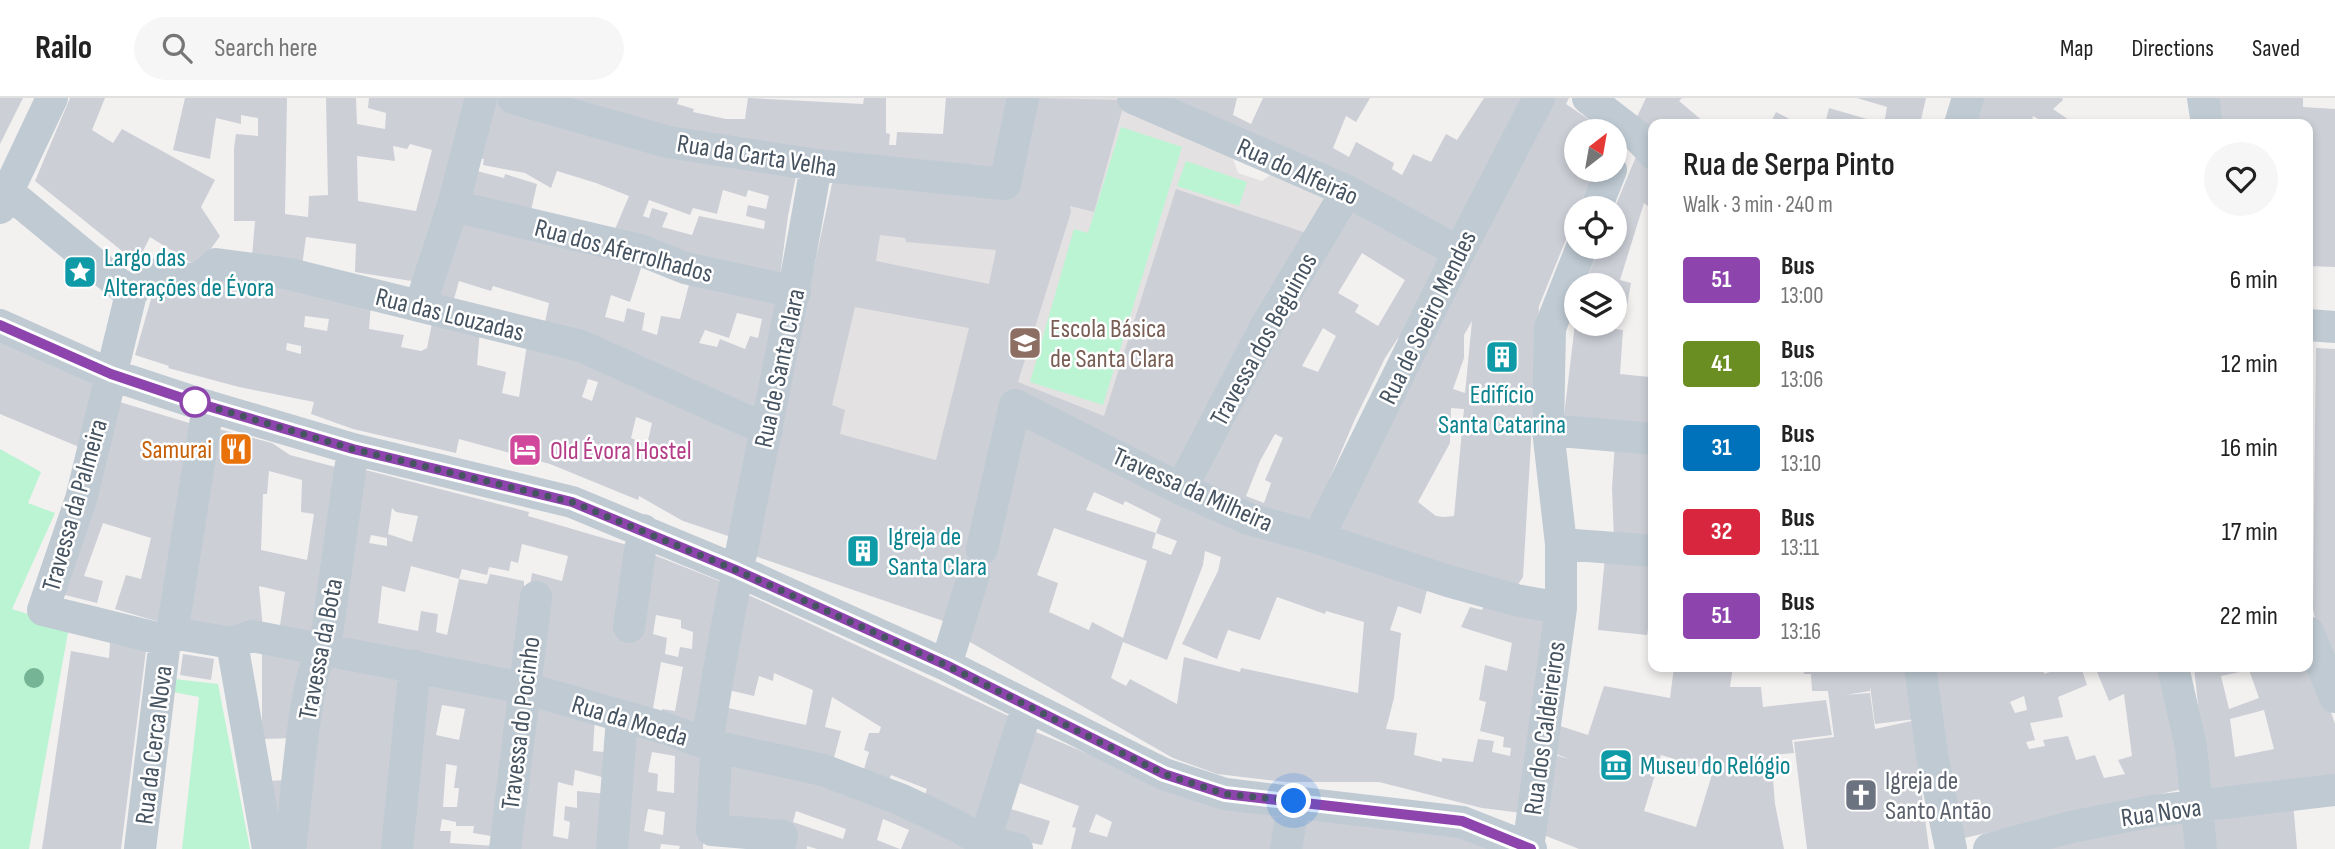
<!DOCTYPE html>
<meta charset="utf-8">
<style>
:root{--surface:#fff;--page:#f6f6f6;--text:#222;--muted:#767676;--line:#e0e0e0}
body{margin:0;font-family:"Sofia Sans Condensed",sans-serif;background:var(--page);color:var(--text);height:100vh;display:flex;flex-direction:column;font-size:26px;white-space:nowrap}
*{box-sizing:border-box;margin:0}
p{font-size:23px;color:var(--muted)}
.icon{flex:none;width:38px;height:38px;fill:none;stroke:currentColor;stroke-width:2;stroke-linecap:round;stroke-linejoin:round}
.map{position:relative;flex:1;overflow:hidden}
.side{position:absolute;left:1648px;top:21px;width:665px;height:553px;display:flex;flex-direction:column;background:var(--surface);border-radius:14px;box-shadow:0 4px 10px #0003}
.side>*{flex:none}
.badge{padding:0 14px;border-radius:5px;font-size:24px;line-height:46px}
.needle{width:46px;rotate:31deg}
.fabs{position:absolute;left:1564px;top:21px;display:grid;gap:14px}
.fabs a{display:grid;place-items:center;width:63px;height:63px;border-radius:50%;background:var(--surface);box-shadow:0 4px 10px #0003;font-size:35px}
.you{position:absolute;width:35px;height:35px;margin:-18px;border:5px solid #fff;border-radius:50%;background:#1a73e8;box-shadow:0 0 0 10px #1a73e833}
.map>.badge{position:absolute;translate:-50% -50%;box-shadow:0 0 0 4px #fff}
.round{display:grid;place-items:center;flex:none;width:74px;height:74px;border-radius:37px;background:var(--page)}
.head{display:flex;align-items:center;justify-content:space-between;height:119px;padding:0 35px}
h1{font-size:33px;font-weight:600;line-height:52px}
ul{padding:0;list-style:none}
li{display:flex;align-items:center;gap:21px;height:84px;padding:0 35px}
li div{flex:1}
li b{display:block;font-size:26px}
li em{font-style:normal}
li .badge{min-width:77px;font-weight:700;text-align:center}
header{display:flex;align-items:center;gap:42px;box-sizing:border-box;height:98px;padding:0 35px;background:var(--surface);border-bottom:2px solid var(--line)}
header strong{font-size:33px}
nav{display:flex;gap:38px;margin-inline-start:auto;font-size:24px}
.search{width:490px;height:63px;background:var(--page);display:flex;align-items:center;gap:18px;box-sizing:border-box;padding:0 24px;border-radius:38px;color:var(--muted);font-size:26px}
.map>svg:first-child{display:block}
.education{fill:#e4e1e2}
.green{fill:#bbf4d3}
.building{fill:#cccfd6;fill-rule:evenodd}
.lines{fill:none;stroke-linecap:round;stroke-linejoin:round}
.street{stroke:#bfcad3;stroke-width:32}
.tree{fill:#75b596}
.line-casing{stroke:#fff;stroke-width:16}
.line{stroke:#8e44ad;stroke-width:10}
.walk{stroke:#465360;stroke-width:7;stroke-dasharray:0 12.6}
.stop-dot{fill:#fff;stroke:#8e44ad;stroke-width:3.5}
.labels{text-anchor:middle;stroke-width:5;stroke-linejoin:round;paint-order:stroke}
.street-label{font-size:26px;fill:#465360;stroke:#fff}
.culture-label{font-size:26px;fill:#0d838f;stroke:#fff;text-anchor:start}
.education-label{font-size:26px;fill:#785e54;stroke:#fff;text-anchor:start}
.food-label{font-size:26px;fill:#c56008;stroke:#fff;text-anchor:end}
.hotel-label{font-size:26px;fill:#b23c85;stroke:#fff;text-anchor:start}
.worship-label{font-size:26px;fill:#5b616d;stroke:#fff;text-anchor:start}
</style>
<header>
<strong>Railo</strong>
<div class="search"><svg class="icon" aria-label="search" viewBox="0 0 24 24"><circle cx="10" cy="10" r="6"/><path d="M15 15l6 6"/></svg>Search here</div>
<nav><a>Map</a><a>Directions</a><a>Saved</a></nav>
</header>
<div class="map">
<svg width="2335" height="751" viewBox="0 0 2335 751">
<rect width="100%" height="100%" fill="#f3f0f0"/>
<!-- education -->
<path class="education" d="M1038,0H1121L1232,58L1238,75L1262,83L1274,74L1331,102L1182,375L1014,296L981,426L768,382L834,77L1011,96Z"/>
<!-- green -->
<path class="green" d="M1121,29L1182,49L1103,307L1030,284L1074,131L1088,135Z
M1186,63L1247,84L1239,108L1177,88Z
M0,351L41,374L28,405L55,415L12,511L69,529L29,751H0Z
M175,581L218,586L250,751H182L199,599L173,594Z"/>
<!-- building -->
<path class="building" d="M0,0H23L0,46Z
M70,0H105L92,32L113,45L122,31L215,82L201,109L220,138L198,169L150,139L137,165L35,83Z
M185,0H287L285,116L308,119L309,98L328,97L326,0H356L357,26L385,31L386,15L368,10L369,0H472L418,184L355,174L356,146L306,139L302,168L252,158L255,123H234V50L236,36L258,38V20L241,17V26L216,20L210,61L173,52ZM410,46L432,52L416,113L358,103L357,58L395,63L393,48L407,51Z
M549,0H679L677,6L694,11L693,14L726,21H745L748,0L863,6L864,0H886V35L890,36L889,47H896L897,34L943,36L946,0H1017L999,76L667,38Z
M1038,0L1125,2L1094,114L1070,108L1071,114L1018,284L1104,318L1176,91L1312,137L1182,375L1022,321L1429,484L1421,516L1398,508L1390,532L1401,535L1394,600L1386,631L1417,635L1414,657L1442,664V660L1473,664L1478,641L1494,643L1492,654L1510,658L1511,650L1503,649L1504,639L1480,633L1486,604L1479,602L1485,567L1507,573L1512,545L1461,529L1470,509L1482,512L1486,501L1550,517L1522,715L1482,710L1379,684H1286L1217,676L1173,660L963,540L952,526L752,457L834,77L1012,96ZM880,137L905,140L906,144L996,152L989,186L876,163ZM855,209L969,230L936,362L840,336L845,312L832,307ZM1094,394L1123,407L1125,403L1161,421L1156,435L1086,412ZM1054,430L1147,463L1123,540L1092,524L1089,532L1049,514L1058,485L1037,477ZM1156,435L1177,443L1171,457L1152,450ZM1205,453L1221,459L1218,473L1182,546L1217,561L1228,532L1260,542L1277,499L1325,516L1326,513L1364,524L1358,595L1241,570L1240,574L1184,559L1177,606L1130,581L1126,588L1111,580L1123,544L1167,562L1203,467Z
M1158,0H1237L1233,17L1251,26L1263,0H1370L1356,24L1346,18L1333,50L1349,59L1356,44L1394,65L1392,71L1402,77L1413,56L1431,64L1446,36L1457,42L1484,0H1526L1454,143Z
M1554,0H1569L1566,6L1606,33H1577V72H1594L1539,208L1523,479L1515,491L1392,452L1335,429ZM1472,223L1465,295L1453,291L1464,260V237ZM1451,310L1464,311L1454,418L1444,419L1436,418L1418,404L1450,345Z
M1646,0H1682L1679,3L1704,24L1702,26H1654V40L1635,23Z
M1857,0H1926L1920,26H1825L1829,10L1884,26L1887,9Z
M1977,0H2062L2063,2L2053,11L2075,26H2039L2040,22L2033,18L2031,26H1972Z
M2217,0H2303V9L2335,11V169L2308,168V26H2224Z
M491,1L796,78L788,118L780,178L613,136L629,98L596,85L557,73L551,90L525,75L483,67L484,61L472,59ZM723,92L746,99L748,92L769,98L766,111L748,107L746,118L765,123L764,131L699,118L692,137L662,129L668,115L652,110L649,120L643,118L649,102L690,117L693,110L717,116Z
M1776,14L1799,26H1770Z
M1640,49L1654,64V113L1644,105L1620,182L1631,185L1627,208L1615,205V187H1584L1600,149H1615V109Z
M469,71L504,80L505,76L537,86L530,117L459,100Z
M1351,108L1448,158L1402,242L1398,240L1385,260L1355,321L1308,431L1189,391ZM1362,155L1405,182L1378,228L1355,214L1359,207L1338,195ZM1323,230L1336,238L1318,274L1302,268ZM1275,336L1283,340L1265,382L1271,385L1264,405L1246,398L1260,363Z
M457,116L642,167L630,204L611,197L605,219L624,224L627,210L645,215L642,232L657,237L661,218L680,221L691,179L786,197L763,319L544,229L549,205L493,188L491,193L459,183L452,208L431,202ZM737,215L762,221L758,240L750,238L745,251L720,241L717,249L699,245L705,232L729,240Z
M218,175L371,205L369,231L404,237L401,249L421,253L427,250L433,220L480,231L477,267L506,274L502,295L519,299L528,240L758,334L731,439L683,423L639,398L638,402L550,366L459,341L456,355L353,331L311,316L314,304L239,289L168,270L169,268L135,257L157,180L216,189ZM305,218L329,221L327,233L304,229ZM287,245L301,248V256L286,252ZM588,281L598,284L592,303L582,299ZM636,319L652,325L647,347L631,340Z
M1575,226H1605V230L1623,232L1620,276L1649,279V290H1654V332L1564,318Z
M0,242L98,288L79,349L0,316Z
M2316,250L2335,251V575L2320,541L2313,511Z
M113,302L196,327L166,526L115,511L126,477L141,481L151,440L103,425L84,478L103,483L97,505L57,495Z
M211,329L272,345L290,357L343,371L319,541L279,534L285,494L259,488L263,531L181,528ZM269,373L302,382L301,414L314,416L307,462L261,452L263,396H267Z
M1615,344H1654V395H1651L1654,446L1614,443L1612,390Z
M354,369L529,414L528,418L634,449L727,486L703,634L661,620L662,611L675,613L683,569L661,564L652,616L329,547ZM392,410L396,414L418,418L412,444L388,436ZM371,437L387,440V448L369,445ZM522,446L568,458L562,483L532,475L530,489L524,488V483L490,476L487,486L459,481L462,471L487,477L489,469L509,473L511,463L518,465ZM411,468L459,481L447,537L436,534L438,516L421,513L418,533L378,525L382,488L405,494ZM656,517L681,522V530L693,534L692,551L680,549L678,559L665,556L667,540L653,536Z
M1605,459L1654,463V527L1649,526L1647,537L1598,532Z
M740,493L1015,621L980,727L922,704L927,691L891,677L886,690L861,681L869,654L864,652L869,635H879L881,629L832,599L825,629L841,633L831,671L713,641L719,608L806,627L813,592L774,575L773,583L759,578L754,598L720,590Z
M262,544L312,556L296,640L262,641Z
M110,545L146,552L121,751H42L71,553L109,560Z
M183,556L214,561L211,582L180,577Z
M325,557L409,573L391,751H300Z
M1674,569H1733L1730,589H1761L1763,609L1826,602L1832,637L1792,642L1794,655L1771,657L1775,706L1784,751H1579L1541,736L1551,656L1569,661L1551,654L1554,626L1588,637L1604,588L1670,600ZM1661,657L1713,673L1696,729L1644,713Z
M1803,569H1913L1916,621L1875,626L1870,588V593L1845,597L1870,595L1875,631L1916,622L1915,643L1929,751H1807L1794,644L1834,639L1828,593H1812L1811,576H1804Z
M1928,569H2043L2044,576L2066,569H2081L2087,587L2058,599L2063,619L2030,625L2035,642L2026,644L2029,651L2045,648L2043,642L2068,638L2076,662L2095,657L2104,680L2125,676L2118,662L2132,658L2124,596L2109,603L2095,569H2156L2163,580L2187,690L1964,740ZM2024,598L2027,612L2015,615L2010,604Z
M2194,569H2308L2321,585L2335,626V679L2207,691ZM2249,572L2259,600L2229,611L2221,578ZM2264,612L2274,651L2235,659L2230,621Z
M419,574L516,595L497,739L473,735L474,728H456V724L442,721L440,733H451L450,745L495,748V751H403ZM442,607L465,611L459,642L436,637ZM446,666L457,668L454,690H459L457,709H443Z
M527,596L595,617L593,653L604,654L602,679L575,672L573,688L558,684L553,738L568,741L570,724L564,722L565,708L577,710V693L607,696L603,751H511Z
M627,625L707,648L703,751H679L680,748L661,746L660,751H617ZM652,654L675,658L674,695L657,693L658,676L648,674ZM648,711L665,714L663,737L644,733Z
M1024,629L1108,664L1287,713L1281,751H1071L1076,730L1072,729L1079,708L1009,681ZM1096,716L1112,724L1107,739L1089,734Z
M722,654L806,674L978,751H901L909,732L883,721L877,742L900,751H817L807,748V751H787L723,727ZM796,713L846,731L843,741L793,724Z
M291,682L288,725L272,729L265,683Z
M2293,703L2297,751H2206L2202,710Z
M998,707L1050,723L1042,747L989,737Z
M1298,710L1452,737L1495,751H1294Z
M2192,714L2197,751H2021Z"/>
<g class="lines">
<!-- street -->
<path class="street" d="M513,0L668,44L816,67L1005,86L1023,0
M1133,0L1347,93L1459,154
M1588,0L1637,38L1654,56
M2203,0L2207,26
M1960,26L1968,0
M8,94L131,196
M453,108L640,152L685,170L795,194
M0,110L52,0
M1596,110L1611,72
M420,208L453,108L481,0
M0,227L112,277L194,304L353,351L572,404L736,472L946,567L1164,676L1225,696L1462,724L1531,751
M2308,227L2335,229
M1548,332L1654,341
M1181,391L1265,230L1347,93
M1318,440L1459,154L1539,0
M1561,446L1654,453
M982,451L1015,307L1181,391L1249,421L1318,440L1448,483L1516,502L1561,510
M629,529L643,432
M2308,534L2335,599
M172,535L208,308
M232,545L252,538L524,590L664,630L713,648L823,672L902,702L957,728L983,743L1017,751
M946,567L974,476
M1920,569L1933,663L1951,751
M2173,569L2191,649L2201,751
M1528,750L1561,510V446L1548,332L1550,230L1582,149
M140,751L165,542
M268,751L232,545L172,535L165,542L43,512L81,401L131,196L147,176L199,182L216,166L290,176L581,248L767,332
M290,751C296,713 303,572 325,550L353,351
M397,751L415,568
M505,751L536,499
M612,751L622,620
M779,751L782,738L712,732L716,658L708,639C738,447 785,259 816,67
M982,751L1027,610
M1286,751L1294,703
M1989,751L2071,729L2153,713L2335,692"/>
</g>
<!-- trees -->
<circle class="tree" cx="34" cy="580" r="10"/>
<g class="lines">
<defs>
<path id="line" d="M0,227L111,276L194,304L353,351L572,404L736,472L946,567L1164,676L1225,696L1462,723L1531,751"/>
</defs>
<!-- line casing -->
<use href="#line" class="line-casing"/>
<!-- line -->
<use href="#line" class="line"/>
<!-- walk -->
<path class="walk" d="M195,304L353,351L572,404L736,472L946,567L1164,676L1225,696L1294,703"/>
</g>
<!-- icons -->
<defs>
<symbol id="sight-square" viewBox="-11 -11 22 22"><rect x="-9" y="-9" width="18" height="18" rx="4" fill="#0f9aa8" stroke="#fff"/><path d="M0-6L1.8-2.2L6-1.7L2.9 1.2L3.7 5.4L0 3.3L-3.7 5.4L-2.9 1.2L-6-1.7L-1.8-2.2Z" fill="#fff"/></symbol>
<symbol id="school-square" viewBox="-11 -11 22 22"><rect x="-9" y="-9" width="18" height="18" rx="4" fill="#8d6e63" stroke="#fff"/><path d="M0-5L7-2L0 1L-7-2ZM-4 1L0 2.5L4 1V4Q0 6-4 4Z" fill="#fff"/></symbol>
<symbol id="building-square" viewBox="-11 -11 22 22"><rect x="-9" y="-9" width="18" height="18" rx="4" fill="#0f9aa8" stroke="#fff"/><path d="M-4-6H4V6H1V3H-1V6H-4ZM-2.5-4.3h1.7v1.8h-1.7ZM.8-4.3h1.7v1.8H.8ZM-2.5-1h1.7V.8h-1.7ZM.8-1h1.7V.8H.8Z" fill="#fff"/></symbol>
<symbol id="restaurant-square" viewBox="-11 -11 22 22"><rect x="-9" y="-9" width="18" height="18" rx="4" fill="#e8710a" stroke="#fff"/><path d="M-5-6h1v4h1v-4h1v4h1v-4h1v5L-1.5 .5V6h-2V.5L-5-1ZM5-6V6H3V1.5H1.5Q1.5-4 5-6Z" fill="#fff"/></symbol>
<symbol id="hotel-square" viewBox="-11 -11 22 22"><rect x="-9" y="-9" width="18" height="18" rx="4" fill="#d1479c" stroke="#fff"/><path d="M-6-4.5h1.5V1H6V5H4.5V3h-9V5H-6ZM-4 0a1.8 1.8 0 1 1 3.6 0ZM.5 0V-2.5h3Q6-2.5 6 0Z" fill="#fff"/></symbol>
<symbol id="museum-square" viewBox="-11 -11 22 22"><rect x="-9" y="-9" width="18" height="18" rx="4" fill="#0f9aa8" stroke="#fff"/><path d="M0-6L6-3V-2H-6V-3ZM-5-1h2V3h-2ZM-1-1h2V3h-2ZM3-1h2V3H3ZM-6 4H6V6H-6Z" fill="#fff"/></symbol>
<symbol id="church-square" viewBox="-11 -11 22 22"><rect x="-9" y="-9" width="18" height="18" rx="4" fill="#6b7280" stroke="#fff"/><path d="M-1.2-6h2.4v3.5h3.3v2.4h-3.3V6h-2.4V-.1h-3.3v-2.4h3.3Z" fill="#fff"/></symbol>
</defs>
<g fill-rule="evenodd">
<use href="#sight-square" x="61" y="155" width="38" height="38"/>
<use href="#school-square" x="1006" y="226" width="38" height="38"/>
<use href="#building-square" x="1483" y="240" width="38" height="38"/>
<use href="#restaurant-square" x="217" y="332" width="38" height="38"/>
<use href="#hotel-square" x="506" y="333" width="38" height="38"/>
<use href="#building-square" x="844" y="434" width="38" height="38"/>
<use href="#museum-square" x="1597" y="648" width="38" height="38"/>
<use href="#church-square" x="1842" y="678" width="38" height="38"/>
</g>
<!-- markers -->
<circle class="stop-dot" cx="195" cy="304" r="14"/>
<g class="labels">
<!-- street labels -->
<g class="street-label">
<text transform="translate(757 57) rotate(9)" y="9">Rua da Carta Velha</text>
<text transform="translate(1298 73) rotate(24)" y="9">Rua do Alfeirão</text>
<text transform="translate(624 152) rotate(15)" y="9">Rua dos Aferrolhados</text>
<text transform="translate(450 216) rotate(14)" y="9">Rua das Louzadas</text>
<text transform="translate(1427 219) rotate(-64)" y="9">Rua de Soeiro Mendes</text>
<text transform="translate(1263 241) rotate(-61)" y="9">Travessa dos Beguinos</text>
<text transform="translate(779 270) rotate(-78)" y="9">Rua de Santa Clara</text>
<text transform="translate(1193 391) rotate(24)" y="9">Travessa da Milheira</text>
<text transform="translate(74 407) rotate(-74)" y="9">Travessa da Palmeira</text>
<text transform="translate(320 551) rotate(-79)" y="9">Travessa da Bota</text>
<text transform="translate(630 622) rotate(17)" y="9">Rua da Moeda</text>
<text transform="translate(520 625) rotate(-83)" y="9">Travessa do Pocinho</text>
<text transform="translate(1544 630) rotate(-82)" y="9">Rua dos Caldeireiros</text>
<text transform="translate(153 647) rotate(-83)" y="9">Rua da Cerca Nova</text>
<text transform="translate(2161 714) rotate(-8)" y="9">Rua Nova</text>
</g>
<!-- culture labels -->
<g class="culture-label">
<text x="104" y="168">Largo das<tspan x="104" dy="30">Alterações de Évora</tspan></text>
<text x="1502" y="305" text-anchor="middle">Edifício<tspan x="1502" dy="30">Santa Catarina</tspan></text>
<text x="888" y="447">Igreja de<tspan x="888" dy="30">Santa Clara</tspan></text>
<text x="1640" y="676">Museu do Relógio</text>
</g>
<!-- education labels -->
<g class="education-label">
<text x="1050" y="239">Escola Básica<tspan x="1050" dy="30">de Santa Clara</tspan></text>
</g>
<!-- food labels -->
<g class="food-label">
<text x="212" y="360">Samurai</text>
</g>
<!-- hotel labels -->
<g class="hotel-label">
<text x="550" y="361">Old Évora Hostel</text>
</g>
<!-- worship labels -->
<g class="worship-label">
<text x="1885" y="691">Igreja de<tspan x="1885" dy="30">Santo Antão</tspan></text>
</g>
</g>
</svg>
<div class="fabs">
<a><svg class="needle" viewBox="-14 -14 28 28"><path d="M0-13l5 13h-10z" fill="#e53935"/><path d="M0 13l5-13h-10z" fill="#767676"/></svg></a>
<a><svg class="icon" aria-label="locate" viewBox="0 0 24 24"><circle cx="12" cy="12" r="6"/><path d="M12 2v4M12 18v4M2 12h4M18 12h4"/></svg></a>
<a><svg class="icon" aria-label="layers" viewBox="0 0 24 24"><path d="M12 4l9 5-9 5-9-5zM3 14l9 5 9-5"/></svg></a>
</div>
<div class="you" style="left:1294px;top:703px"></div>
<section class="side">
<div class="head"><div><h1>Rua de Serpa Pinto</h1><p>Walk · 3 min · 240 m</p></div><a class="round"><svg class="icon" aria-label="heart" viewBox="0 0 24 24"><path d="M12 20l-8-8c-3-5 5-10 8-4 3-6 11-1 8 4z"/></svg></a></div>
<ul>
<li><span class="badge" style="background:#8e44ad;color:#fff">51</span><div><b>Bus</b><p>13:00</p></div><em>6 min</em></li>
<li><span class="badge" style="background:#6b8e23;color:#fff">41</span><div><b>Bus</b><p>13:06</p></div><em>12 min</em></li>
<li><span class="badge" style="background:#0072bc;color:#fff">31</span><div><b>Bus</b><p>13:10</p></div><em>16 min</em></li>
<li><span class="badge" style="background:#d7263d;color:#fff">32</span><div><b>Bus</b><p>13:11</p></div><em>17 min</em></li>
<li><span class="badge" style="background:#8e44ad;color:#fff">51</span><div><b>Bus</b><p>13:16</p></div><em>22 min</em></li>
</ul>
</section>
</div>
